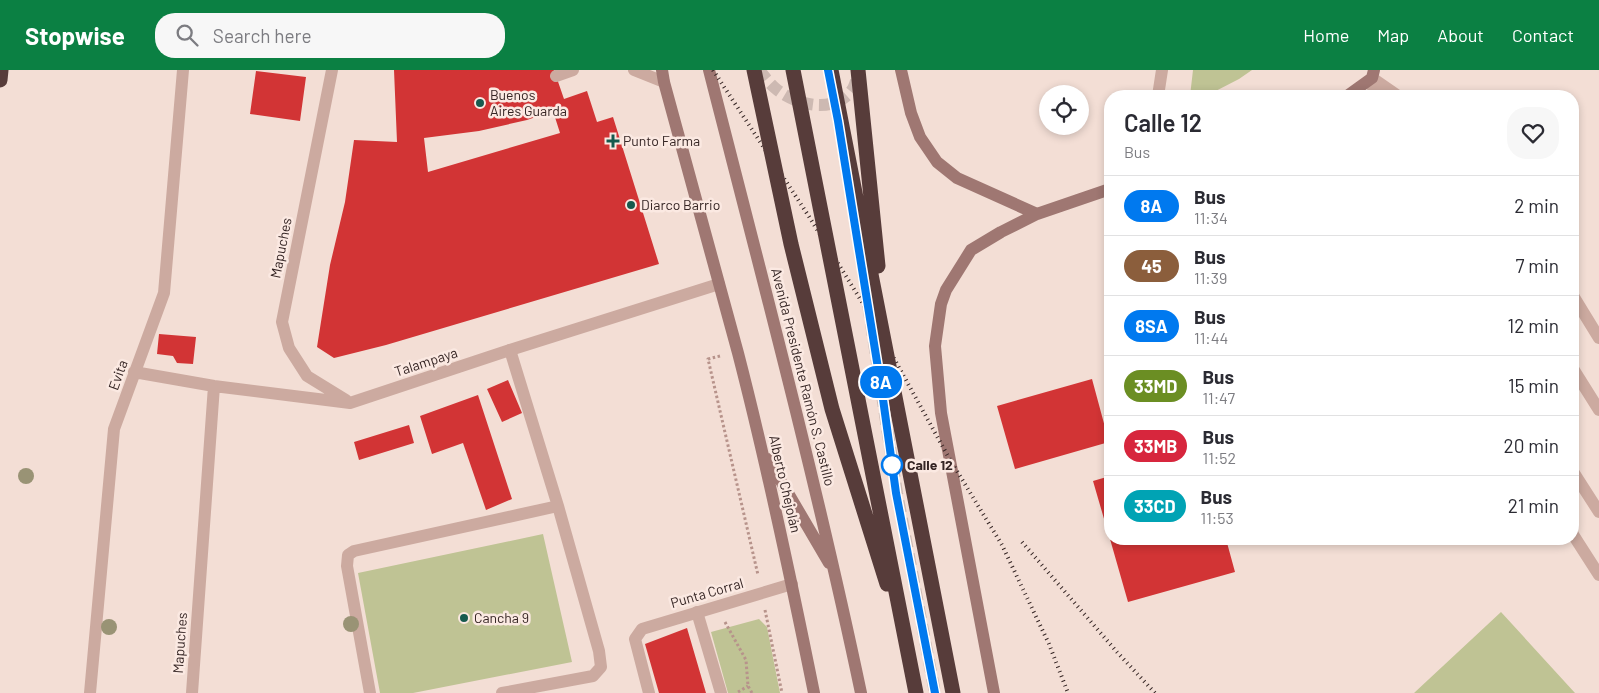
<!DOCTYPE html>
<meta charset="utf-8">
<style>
:root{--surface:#fff;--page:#f7f7f7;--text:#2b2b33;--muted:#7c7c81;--line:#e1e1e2;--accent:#0b8043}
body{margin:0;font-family:Barlow,sans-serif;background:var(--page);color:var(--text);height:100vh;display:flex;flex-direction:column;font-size:19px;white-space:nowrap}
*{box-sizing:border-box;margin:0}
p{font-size:16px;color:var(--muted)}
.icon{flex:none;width:28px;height:28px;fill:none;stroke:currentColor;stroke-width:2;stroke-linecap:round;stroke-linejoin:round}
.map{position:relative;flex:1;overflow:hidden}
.drawer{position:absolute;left:1104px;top:20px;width:475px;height:455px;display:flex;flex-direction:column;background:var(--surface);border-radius:20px;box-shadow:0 2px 8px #0003}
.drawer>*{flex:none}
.badge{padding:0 10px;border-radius:16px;font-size:18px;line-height:32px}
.fabs{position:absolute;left:1039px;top:15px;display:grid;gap:10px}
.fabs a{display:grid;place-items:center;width:50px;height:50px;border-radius:50%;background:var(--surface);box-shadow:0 2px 8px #0003;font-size:25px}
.map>.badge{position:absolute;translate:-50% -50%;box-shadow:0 0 0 2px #fff}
.round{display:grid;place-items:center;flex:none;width:52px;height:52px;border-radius:20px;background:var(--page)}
.head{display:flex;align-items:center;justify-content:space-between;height:85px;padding:0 20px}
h1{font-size:24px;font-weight:600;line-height:38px}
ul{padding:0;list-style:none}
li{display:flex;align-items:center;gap:15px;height:60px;padding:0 20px;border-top:1px solid var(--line)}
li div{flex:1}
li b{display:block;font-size:19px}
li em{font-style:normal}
li .badge{min-width:55px;font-weight:700;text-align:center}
header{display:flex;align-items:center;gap:30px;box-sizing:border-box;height:70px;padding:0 25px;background:var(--accent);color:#fff}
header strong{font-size:24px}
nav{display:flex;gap:28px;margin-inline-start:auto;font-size:18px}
.search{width:350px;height:45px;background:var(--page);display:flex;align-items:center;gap:12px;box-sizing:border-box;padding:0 18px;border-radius:20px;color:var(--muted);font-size:19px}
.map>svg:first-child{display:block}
.green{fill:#bfc394}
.building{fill:#d23435;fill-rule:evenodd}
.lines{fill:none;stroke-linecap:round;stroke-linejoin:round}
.secondary-tunnel{stroke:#cdb9b2;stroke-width:12;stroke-dasharray:12 6;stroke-linecap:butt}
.path{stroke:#b7938b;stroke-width:3;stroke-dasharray:2.5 2.5;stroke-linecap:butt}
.lane{stroke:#ccaaa0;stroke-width:12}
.street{stroke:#ccaaa0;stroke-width:12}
.secondary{stroke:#9f7772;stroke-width:12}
.highway{stroke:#573c3a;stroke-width:15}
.rail{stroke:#352524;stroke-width:4;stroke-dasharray:1 4;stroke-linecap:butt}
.highway-bridge{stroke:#573c3a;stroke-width:15}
.tree{fill:#999375}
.line-casing{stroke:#fff;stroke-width:11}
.line{stroke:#0079ef;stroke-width:8}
.poi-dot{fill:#165a4e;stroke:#fbe9e2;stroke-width:2}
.stop-dot{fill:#fff;stroke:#0079ef;stroke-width:2.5}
.labels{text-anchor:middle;stroke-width:5;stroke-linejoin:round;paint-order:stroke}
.poi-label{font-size:14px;fill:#352524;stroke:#fbe9e2;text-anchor:start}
.street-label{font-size:14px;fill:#352524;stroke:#fbe9e2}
.stop-label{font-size:14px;font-weight:bold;fill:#352524;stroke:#fbe9e2;text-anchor:start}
</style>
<header>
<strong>Stopwise</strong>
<div class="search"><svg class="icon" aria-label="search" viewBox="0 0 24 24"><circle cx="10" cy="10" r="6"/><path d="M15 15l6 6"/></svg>Search here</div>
<nav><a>Home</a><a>Map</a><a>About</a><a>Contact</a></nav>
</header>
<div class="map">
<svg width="1599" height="623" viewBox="0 0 1599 623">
<rect width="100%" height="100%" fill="#f3ded5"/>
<!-- green -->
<path class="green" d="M1193,0H1252L1239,9L1206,26H1190Z
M543,464L572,592L413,623H380L358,503Z
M1501,542L1575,623H1414Z
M759,549L767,557L780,623H728L711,562Z"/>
<!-- building -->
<path class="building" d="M394,0H554L564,29L587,21L597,52L613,47L659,194L386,275L334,288L317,277L330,195L345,132L354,70L397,72ZM553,41L560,63L428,102L424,68L479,61L527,50Z
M256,1L306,7L300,51L250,44Z
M159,264L196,267L193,294L177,293L173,286L157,284Z
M1092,309L1109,372L1015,399L997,336Z
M508,310L522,343L502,352L487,319Z
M478,325L512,429L486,440L463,373L432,384L420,346Z
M409,355L414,373L359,390L354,372Z
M1110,406V466H1109L1093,411Z
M1110,469H1226L1235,502L1128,532Z
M687,558L706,623H659L645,574Z"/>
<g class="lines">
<!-- secondary-tunnel -->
<path class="secondary-tunnel" d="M759,0C764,6 769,13 775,18C795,35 834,45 852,20C855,16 856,10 858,5
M860,182L897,423L935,623"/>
<!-- path -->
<path class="path" d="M720,286L708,289L758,505
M765,540L782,623
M725,552L746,590L748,616L752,623
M738,622L748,616"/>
<!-- lane -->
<path class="lane" d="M556,6L573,0
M1572,224L1599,268
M1572,463L1599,505
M697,542L721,623
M370,623L347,496L348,485L354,481L558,436
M502,623L593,606L601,597L599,581L558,436L510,280"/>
<!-- street -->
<path class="street" d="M332,0L282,252L289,278L307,306L346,330
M634,0L664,12
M1372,8L1398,26
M1372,8L1374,26
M1158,26L1162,0
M1572,297L1599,340
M134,302L214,316L350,333L510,280L719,214
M1572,400L1599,442
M90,623L114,359L164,223L183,0
M192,623L214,316
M649,623L635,569L642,559L792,514"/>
<!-- secondary -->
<path class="secondary" d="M662,0L664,12C688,102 714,192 738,283C767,395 791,509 814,623
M709,0C762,207 817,414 861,623
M901,0L911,43L920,67L937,92L957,108L1037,144
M1347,26L1372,8L1374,0
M768,389L829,493
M994,623L941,343L935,276L941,234L946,220L971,180L1001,162L1037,144L1110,119"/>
<!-- highway -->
<path class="highway" d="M0,10L1,0"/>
<!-- rail -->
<path class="rail" d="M713,0L808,145L870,245L949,388L1002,475L1049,574L1068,623
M1022,472L1117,582L1155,623"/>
<!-- highway-bridge -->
<path class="highway-bridge" d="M754,0L791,174L832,339L887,514
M793,0L916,623
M831,0L953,623
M858,0L878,196"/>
</g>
<!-- trees -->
<g class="tree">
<circle cx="26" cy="406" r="8"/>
<circle cx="351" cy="554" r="8"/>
<circle cx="109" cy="557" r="8"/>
</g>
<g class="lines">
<defs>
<path id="line" d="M828,0L838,51L883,329L896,423L935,623"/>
</defs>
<!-- line casing -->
<use href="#line" class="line-casing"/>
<!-- line -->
<use href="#line" class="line"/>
</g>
<!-- markers -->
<g class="poi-dot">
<circle cx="480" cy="33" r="5"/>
<path d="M610.5 63.5h5v5h5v5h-5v5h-5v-5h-5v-5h5z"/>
<circle cx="631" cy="135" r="5"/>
<circle cx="464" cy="548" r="5"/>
</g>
<circle class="stop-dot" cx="892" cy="395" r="10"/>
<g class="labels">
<!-- poi labels -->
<g class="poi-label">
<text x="490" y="30">Buenos<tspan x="490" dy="16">Aires Guarda</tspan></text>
<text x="623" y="76">Punto Farma</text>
<text x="641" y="140">Diarco Barrio</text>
<text x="474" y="553">Cancha 9</text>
</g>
<!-- street labels -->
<g class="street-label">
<text transform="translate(281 178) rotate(-79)" y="5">Mapuches</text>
<text transform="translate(426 292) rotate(-18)" y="5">Talampaya</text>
<text transform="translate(118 305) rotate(-70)" y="5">Evita</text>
<text transform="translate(803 307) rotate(76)" y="5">Avenida Presidente Ramón S. Castillo</text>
<text transform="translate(785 414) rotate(77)" y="5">Alberto Chejolán</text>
<text transform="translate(707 523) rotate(-16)" y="5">Punta Corral</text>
<text transform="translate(180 573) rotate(-86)" y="5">Mapuches</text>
</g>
<!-- stop labels -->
<g class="stop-label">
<text x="907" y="400">Calle 12</text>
</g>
</g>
</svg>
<div class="fabs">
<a><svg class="icon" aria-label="locate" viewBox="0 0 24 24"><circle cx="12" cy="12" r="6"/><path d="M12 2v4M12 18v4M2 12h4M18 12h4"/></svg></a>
</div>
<b class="badge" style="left:881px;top:312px;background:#0079ef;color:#fff">8A</b>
<section class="drawer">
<div class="head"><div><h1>Calle 12</h1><p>Bus</p></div><a class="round"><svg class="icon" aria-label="heart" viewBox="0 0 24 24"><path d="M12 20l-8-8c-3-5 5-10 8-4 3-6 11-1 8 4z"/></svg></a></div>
<ul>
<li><span class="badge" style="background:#0079ef;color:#fff">8A</span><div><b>Bus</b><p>11:34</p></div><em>2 min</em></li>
<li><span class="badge" style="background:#8b5e3c;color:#fff">45</span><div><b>Bus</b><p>11:39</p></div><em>7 min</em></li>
<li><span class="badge" style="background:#0079ef;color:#fff">8SA</span><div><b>Bus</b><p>11:44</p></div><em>12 min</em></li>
<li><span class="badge" style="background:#6b8e23;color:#fff">33MD</span><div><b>Bus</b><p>11:47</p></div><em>15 min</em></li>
<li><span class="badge" style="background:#d7263d;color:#fff">33MB</span><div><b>Bus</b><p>11:52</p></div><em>20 min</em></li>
<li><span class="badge" style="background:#00a3b4;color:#fff">33CD</span><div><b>Bus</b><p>11:53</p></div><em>21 min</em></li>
</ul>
</section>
</div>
